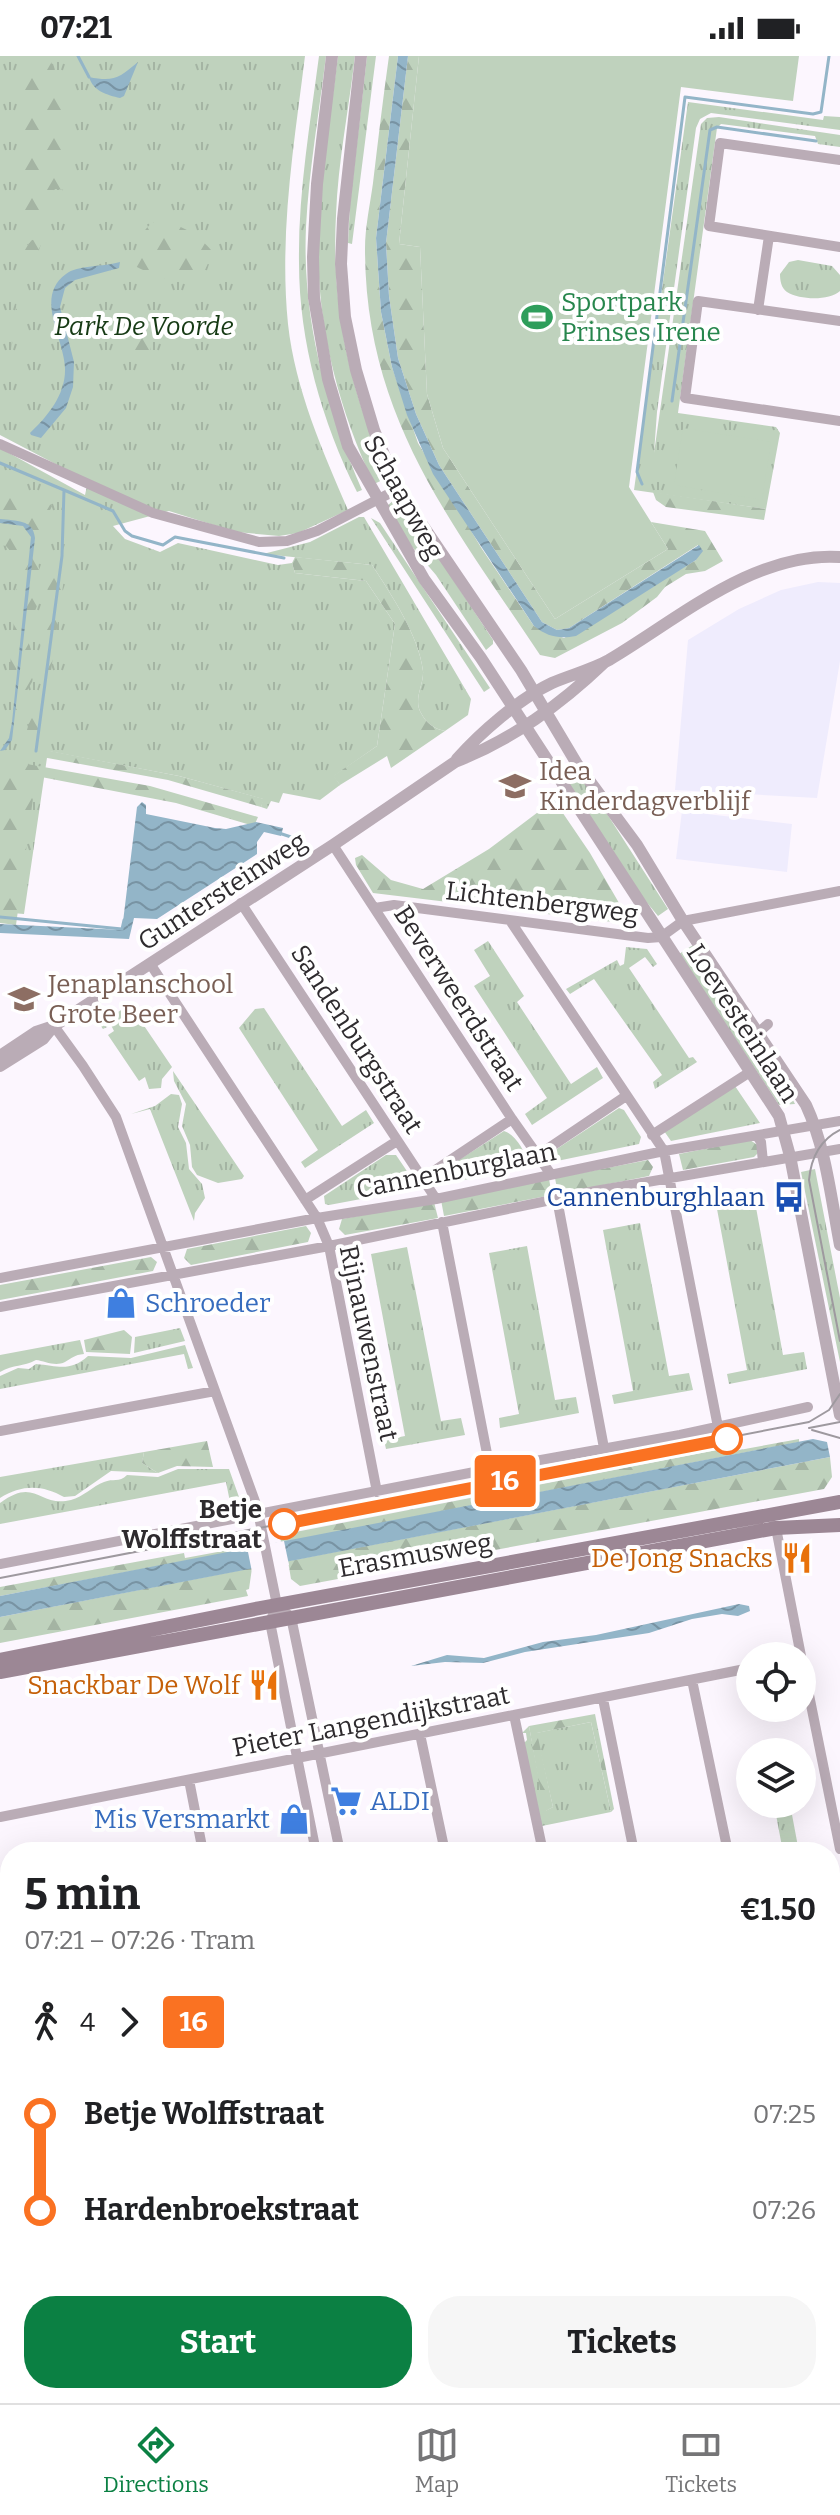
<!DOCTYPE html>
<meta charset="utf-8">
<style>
:root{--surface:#fff;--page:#f6f6f6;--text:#202124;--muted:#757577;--line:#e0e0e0;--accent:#0b8043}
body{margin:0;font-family:Bitter,serif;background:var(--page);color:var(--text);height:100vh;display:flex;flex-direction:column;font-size:30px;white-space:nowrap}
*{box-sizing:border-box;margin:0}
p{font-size:26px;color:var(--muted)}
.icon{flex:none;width:44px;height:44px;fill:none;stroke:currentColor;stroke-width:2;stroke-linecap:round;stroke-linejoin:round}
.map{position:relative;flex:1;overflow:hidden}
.sheet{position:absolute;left:0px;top:1786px;width:840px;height:562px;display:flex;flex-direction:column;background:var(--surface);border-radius:32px 32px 0 0;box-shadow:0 8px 32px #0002}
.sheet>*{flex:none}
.badge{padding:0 16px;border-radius:6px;font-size:28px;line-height:52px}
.controls{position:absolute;left:736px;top:1586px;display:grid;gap:16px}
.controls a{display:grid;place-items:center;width:80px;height:80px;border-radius:50%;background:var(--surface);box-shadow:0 8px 32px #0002;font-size:40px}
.map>.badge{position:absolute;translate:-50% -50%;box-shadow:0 0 0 4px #fff}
.legs{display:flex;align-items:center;gap:12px;height:88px;padding:0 24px;font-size:26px}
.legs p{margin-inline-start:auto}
.head{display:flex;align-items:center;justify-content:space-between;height:136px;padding:0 24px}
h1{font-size:44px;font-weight:700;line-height:60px}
.button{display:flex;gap:16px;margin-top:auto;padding:16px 24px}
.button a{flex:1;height:92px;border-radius:32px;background:var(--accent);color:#fff;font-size:32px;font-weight:700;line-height:92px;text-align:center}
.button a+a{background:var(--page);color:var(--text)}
ul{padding:0 24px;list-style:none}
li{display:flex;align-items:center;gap:28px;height:96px;font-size:30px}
li i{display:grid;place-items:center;width:12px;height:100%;margin:0 10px;background:currentColor}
li i::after{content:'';width:20px;height:20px;margin:-10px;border:6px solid;border-radius:50%;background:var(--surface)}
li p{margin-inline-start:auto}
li:first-child i{background:linear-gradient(#0000 50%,currentColor 0)}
li:last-child i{background:linear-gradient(currentColor 50%,#0000 0)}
.status{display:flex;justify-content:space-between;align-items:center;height:56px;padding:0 40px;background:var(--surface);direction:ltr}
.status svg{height:22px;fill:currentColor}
.tab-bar{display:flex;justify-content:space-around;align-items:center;height:112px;border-top:2px solid var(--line);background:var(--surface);font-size:22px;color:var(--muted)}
.tab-bar a{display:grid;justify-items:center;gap:4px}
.tab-bar .selected{color:var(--accent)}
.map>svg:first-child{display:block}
.industrial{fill:#efecfd}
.grass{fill:url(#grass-tufts)}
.forest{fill:url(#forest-firs)}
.pitch{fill:#bfd2bd}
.water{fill:url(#water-waves)}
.pier{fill:#fcf6fe}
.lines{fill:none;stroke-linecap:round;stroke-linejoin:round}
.stream{stroke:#93b5c8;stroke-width:3}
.minor{stroke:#baacb6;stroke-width:10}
.tertiary{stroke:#baacb6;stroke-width:12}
.secondary{stroke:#9c8795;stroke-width:14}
.tram{stroke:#9e999f;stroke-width:2}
.line-1-casing{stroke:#fff;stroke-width:18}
.line-1{stroke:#fa7222;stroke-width:12}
.stop-1-dot{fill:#fff;stroke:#fa7222;stroke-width:4}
.labels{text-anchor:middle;stroke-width:8;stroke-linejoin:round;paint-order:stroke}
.leisure-label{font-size:26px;fill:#27864d;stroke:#fff;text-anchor:start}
.park-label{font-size:26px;font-style:italic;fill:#163a14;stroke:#fff}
.street-label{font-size:26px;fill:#2e2b2e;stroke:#fff}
.education-label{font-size:26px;fill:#785e54;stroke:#fff;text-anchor:start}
.transit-label{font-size:26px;fill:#164399;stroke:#fff;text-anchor:end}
.shop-label{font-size:26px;fill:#366cbe;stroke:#fff;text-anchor:start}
.stop-label{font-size:26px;font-weight:bold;fill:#2e2b2e;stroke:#fff;text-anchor:end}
.food-label{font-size:26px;fill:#c56008;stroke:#fff;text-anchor:end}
</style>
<div class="status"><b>07:21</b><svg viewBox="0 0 49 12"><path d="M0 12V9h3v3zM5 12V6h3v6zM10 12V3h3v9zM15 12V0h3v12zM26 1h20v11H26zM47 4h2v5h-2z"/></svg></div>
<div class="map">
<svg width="840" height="2347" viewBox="0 0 840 2347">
<defs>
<pattern id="grass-tufts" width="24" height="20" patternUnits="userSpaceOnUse" patternTransform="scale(2)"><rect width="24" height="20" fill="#bfd2bd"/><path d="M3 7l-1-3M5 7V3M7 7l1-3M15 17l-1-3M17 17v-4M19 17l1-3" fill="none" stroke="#a4b4a3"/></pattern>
<pattern id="forest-firs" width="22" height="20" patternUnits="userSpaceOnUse" patternTransform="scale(2)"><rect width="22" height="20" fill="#bfd2bd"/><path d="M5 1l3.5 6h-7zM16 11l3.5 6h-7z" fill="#a4b4a3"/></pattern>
<pattern id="water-waves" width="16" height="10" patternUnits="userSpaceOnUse" patternTransform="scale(2)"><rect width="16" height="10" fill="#93b5c8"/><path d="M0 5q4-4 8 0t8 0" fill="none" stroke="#7893a3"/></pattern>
</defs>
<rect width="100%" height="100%" fill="#fcf6fe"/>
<!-- industrial -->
<path class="industrial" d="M818,526L840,527V605L817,742L675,734L688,584L739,553L781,534Z
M682,755L792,768L787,816L676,803Z"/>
<!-- grass -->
<path class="grass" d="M0,0H305C294,89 279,178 288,268C295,333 323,396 348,454L298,477L279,480L236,476L169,455L113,470L125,483L160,496L178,487L278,509L292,507L295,517L366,525L395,568L377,690L334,720L340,729L320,744L283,737L279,747L271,745L267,753L261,751L263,743L179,720L48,695L24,858L0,856V392L85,439L88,425L0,379Z
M319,0H326C319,57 309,114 306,171C302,263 326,350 362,434L357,436C322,366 299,286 299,207C298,138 310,69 319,0Z
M338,0H355C349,52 338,106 336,159C331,252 350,337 389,421L374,428C332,339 311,244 320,145C324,97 332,48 338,0Z
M367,0H376L352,188L348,187L350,148Z
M688,46L823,64L824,60L840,61V74L711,57L700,63L696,72L657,356L654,397L701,68L707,62L719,61L840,79V91L818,88L815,80L721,68L717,72L678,357L776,371L780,377L766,453L634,434Z
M798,204L832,210L840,219V235C829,245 800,244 787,236C781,232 780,224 780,218L789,206Z
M395,443L402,446L493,584V588L486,594L436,519L407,485L387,450Z
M359,461H364L471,643L468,659L445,675C434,673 426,667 421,657C413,643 424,629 423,615C419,580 391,538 372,509L263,498L310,486Z
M371,462L380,467L490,632L484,636Z
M571,718H575L593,736L668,853L658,860L644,843L567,725Z
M488,885L524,940L517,946L571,1028L597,1011L603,1022L532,1069L525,1058L547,1042L474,930L490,920L474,894Z
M693,889L783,1025L795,1048L779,1049L679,898Z
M626,891L647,893L657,908L653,911L645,901L629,912L689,1002L693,1001L697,1006L655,1033L653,1026L662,1019L594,923L570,938L566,933L617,904L620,910L624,908Z
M130,949L172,1011L162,1023L161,1032L149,1033L145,1021L139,1025L108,979L114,975L111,969L103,973L99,967Z
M264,952L342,1070L366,1054L374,1067L305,1112L301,1106L318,1094L239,972L255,953Z
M173,1015L244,1120L242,1123L218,1127L197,1119L192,1111L190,1089L182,1070L186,1048L174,1025Z
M735,1030L760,1067L671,1085L664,1075Z
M171,1038L179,1039L182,1048L178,1071L186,1087L189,1113L202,1128L205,1142L195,1157L194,1165L150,1053L131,1058L155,1050Z
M619,1052L624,1054L641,1081L639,1088L557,1105L552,1096Z
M504,1075C515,1078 526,1096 527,1107L521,1113L443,1128L438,1125L437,1118Z
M386,1099H396L413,1124L409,1134L329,1149L325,1148L324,1140Z
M815,1113L840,1242V1306L801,1116Z
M755,1146L783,1299L804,1296L807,1313L729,1328L727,1318L747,1314L717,1153Z
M640,1167L669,1320L689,1317L693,1334L614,1348L612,1339L633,1335L603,1174Z
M527,1190L555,1344L576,1341L579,1357L500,1372L499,1362L519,1358L489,1197Z
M407,1191L441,1365L461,1362L465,1379L386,1393L384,1384L405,1380L371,1198Z
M180,1272L185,1285L134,1297L135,1281Z
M80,1284L84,1298C74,1299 72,1302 65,1306C55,1311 45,1305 36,1304C23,1311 14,1308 0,1316V1299Z
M185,1289L193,1312L188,1313L184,1298L0,1333V1320L18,1312L29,1313L36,1308C59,1310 70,1316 88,1300L131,1302Z
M144,1396L142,1407L158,1417L111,1415L75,1440L64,1441C43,1429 22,1428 0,1442V1421Z
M178,1413H229L239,1441L236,1450L223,1452V1447L230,1446L226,1426L0,1468V1447C36,1420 39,1452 71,1444C83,1441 93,1430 104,1426C113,1422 119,1427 127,1419L158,1421Z
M591,1666L611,1756L542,1770L524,1687L527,1684L526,1677H522L529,1670L545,1755L553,1751L536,1677Z
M774,1748H790L799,1796H783Z"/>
<!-- forest -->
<path class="forest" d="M23,0H49L65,45L70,87L66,134L54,133L48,166L24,181L17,146L23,110L22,47L25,12Z
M389,0H398L376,182L381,256L392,311L418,387L482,493L534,570L564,582L696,504L698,489L569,572L557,574L542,566L439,409L416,358L398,302L389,240L386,187L408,0H419L399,188L420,191L427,338L443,392L555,563L668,493L651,466L705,475L723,505L705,515L686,518L665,531L657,541L622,567L555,602L540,599C452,466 365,362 365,193C365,171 370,149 373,127C378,85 383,42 389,0Z
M155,165C176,165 198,178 211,194C206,241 162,224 135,210L140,202L152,194V188H143C141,177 146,171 155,165Z
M44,183L27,216L11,293L23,194L32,184Z
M133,266L140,267C149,278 157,296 143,306L132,305L124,296L125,271Z
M0,433L42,440L52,450L39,478L36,499L41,521L40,542L28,573V586L36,609L32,626L18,650L16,686L12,684L35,477L26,466L0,463Z
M653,436L766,453L764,464L666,451L656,444Z
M0,467L23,470L31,481L16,618L9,622L19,505L6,490L0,489Z
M44,499L67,501L40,693L179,720L264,743L261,751L168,724L20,697L46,611L36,572L48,540Z
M295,501L372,509C391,538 419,580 423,615C424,629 413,643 421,657C426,667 434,673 445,675L391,712L387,700L340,729L333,720L377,690L395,568L366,525L295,517L292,507Z
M10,705L150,730L258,761L254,770L176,747L36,720L16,869L0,867V707Z
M554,744L590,797L626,859L621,867L373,837L356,809L355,802L362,799L391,824L423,833L489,793Z
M750,1084L759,1090L758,1097L754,1101L683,1114L679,1098Z
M648,1104L653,1111L649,1120L558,1138L555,1122Z
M549,1123L552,1139L444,1160L441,1144Z
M434,1146L438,1162L345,1179L339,1173L342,1163Z
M306,1170L311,1177L308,1186L191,1209L184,1202L187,1193Z
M151,1201L157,1206L153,1215L0,1244V1229Z
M124,1274L132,1281L130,1298L86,1296L84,1284Z
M799,1383V1386L284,1486H281L280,1479L722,1393L723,1397Z
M207,1385L213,1411L177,1410L158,1417L142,1407L144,1396Z
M830,1401L832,1421L824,1433L300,1530L291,1523L288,1505Z
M250,1490L248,1493L0,1540V1531L184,1497L185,1502Z
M252,1512L249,1533L246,1534L248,1540L0,1587V1561Z
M595,1658L614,1753L611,1756L591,1666L537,1677L553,1751L544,1756L529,1670Z"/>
<!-- pitch -->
<path class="pitch" d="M419,0H799L793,45L681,31L629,431L668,493L555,563L443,392L427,338L420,191L399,188Z
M683,372L771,386L762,444L674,429Z
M10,1856V2102L0,2051V1858Z"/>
<!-- water -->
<path class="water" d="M398,0H408L386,187L389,240L398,302L416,358L439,409L542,566L557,574L569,572L699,489L703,495L696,504L576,580C559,583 548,581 534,570L433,418L407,359L392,311L381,256L376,182Z
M138,6L124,40L120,42C107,39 93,35 89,21C114,26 119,22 138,6Z
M120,206L119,212L75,224L65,232L60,251L74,306L73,331L66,352L41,382L31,379L30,377C48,360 66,338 65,312C64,282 34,241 66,218C77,209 104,211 120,206Z
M0,463C16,465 33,463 35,482L12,684L5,694L0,695L9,682L12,666L31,481L23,470L0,467Z
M142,746L146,749V758L215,772L226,773L256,766L283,772L281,780L264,776L257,786V798L157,863L134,862L129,883L0,877V868L122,874L137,751Z
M813,1383L827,1386L830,1401L0,1561V1540Z
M739,1548L749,1550L750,1555L738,1560L722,1558L692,1563L649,1577L525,1596L483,1607L445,1606L411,1610L447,1599L484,1602L543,1586L596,1579Z"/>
<!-- pier -->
<path class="pier" d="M284,1485L289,1509L252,1516L247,1491Z"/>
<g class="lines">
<!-- stream -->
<path class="stream" d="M78,0L89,21
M672,345L710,74L717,71L816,85
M0,407L64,434L62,500L36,695
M642,428L637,416L685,41L813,58L821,56L829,0
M64,434L113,455L125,475L132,480L163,489L175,481L284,502
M279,777L300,784
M0,861L122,873L124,864"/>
<!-- minor -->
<path class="minor" d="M840,104L720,87L709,170L840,191
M758,254L769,180
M840,265L698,245L685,342L840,365
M0,388L153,457L259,486L287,485L317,475L398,433
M333,789L512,1063L550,1117
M241,847L436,1143
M375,852L394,849L648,882L661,881L683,865L840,835
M511,866L664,1095L718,1371
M151,909L317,1162L329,1190L377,1436
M54,970L83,1010L116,1061L257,1451L277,1549
M759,976L768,968
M652,1079L750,1016
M757,1080L761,1086L763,1106
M537,1100L626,1040
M422,1123L512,1063
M557,1143L604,1392
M305,1144L397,1085
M442,1166L490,1413
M0,1222L317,1162L436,1143L664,1095L840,1065
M0,1251L329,1190L595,1135L840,1093
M0,1375L215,1335
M776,1472L801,1600
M0,1508L490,1413L680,1379L808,1351
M277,1549L291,1561L340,1796
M277,1549L270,1566L316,1796
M802,1604L840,1793
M692,1624L728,1796
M603,1643L634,1796
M514,1659L543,1796
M420,1678L445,1796
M189,1724L203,1796
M0,1761L750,1612
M830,1868L840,1866
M830,1926L840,1924
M830,2060L840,2110
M830,2204L840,2202
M429,2338L430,2347
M447,2338L449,2347
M673,2338L675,2347
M722,2338L724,2347
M145,2347L188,2338"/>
<!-- tertiary -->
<path class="tertiary" d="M332,0L317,128L313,201L314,242L328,323L348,390L424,523L481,602L779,1060L790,1100L840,1359
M361,0L343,163L341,208L345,261L356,314L374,374L393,421L398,433L521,614L577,708L637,789L683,865L806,1049C826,1092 831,1142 840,1189
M457,703C480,677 520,642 552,627C570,619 591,614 609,604C677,564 755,495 840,501
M0,1000L36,976L54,970L333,789L455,706C513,683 560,649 605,606
M0,1010L43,983L52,972
M784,2347L829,2338"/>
<!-- secondary -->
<path class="secondary" d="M0,1604L260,1552L840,1446
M0,1616L776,1472L840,1469"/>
<!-- tram -->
<path class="tram" d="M840,1074C820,1084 811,1102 809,1124L840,1285
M809,1372L840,1366
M812,1374L840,1382
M0,1522L809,1366L829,1354L840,1338"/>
</g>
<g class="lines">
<defs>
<path id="line-1" d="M284,1468L727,1383"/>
</defs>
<!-- line-1 casing -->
<use href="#line-1" class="line-1-casing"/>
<!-- line-1 -->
<use href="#line-1" class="line-1"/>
</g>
<!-- icons -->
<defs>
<symbol id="stadium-bare" viewBox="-9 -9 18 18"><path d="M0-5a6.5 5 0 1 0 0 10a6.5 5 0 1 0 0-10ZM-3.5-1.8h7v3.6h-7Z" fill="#2e9e5b" stroke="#fff" stroke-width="2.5" paint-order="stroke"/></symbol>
<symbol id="school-bare" viewBox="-9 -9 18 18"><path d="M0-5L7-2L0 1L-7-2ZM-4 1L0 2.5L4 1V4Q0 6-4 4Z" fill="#8d6e63" stroke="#fff" stroke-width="2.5" paint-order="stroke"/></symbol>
<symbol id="bus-bare" viewBox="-9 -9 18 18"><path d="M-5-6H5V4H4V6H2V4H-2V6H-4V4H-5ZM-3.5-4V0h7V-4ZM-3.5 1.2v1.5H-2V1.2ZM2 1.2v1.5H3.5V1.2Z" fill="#1a4fb4" stroke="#fff" stroke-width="2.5" paint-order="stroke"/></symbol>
<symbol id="shop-bare" viewBox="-9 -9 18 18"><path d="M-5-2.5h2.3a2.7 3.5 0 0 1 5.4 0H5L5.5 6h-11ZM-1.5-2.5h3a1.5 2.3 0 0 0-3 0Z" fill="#3f7fe0" stroke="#fff" stroke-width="2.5" paint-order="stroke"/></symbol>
<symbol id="restaurant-bare" viewBox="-9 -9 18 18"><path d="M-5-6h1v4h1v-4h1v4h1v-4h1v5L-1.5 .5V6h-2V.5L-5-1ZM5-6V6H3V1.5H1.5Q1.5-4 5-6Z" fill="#e8710a" stroke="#fff" stroke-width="2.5" paint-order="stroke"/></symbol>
<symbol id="supermarket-bare" viewBox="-9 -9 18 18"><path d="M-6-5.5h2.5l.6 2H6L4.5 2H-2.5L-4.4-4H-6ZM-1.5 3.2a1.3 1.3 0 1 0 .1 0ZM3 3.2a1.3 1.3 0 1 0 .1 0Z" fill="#3f7fe0" stroke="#fff" stroke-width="2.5" paint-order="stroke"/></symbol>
</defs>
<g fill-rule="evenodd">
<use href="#stadium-bare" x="515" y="239" width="44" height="44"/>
<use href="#school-bare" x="493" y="708" width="44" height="44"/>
<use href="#school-bare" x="2" y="921" width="44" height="44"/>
<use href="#bus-bare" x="767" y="1119" width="44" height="44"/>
<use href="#shop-bare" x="99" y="1225" width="44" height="44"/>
<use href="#restaurant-bare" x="775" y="1480" width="44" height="44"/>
<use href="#restaurant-bare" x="242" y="1607" width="44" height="44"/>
<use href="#supermarket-bare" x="324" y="1723" width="44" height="44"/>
<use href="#shop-bare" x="272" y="1741" width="44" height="44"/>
</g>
<!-- markers -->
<g class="stop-1-dot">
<circle cx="727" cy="1383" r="14"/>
<circle cx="284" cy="1468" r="14"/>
</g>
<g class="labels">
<!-- leisure labels -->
<g class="leisure-label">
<text x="561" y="255">Sportpark<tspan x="561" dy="30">Prinses Irene</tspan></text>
</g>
<!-- park labels -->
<g class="park-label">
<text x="144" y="279">Park De Voorde</text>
</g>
<!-- street labels -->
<g class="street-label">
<text transform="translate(404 441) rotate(61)" y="9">Schaapweg</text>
<text transform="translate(222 835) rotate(-33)" y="9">Guntersteinweg</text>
<text transform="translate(542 846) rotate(7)" y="9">Lichtenbergweg</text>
<text transform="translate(459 942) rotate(57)" y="9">Beverweerdstraat</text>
<text transform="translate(743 967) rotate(57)" y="9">Loevesteinlaan</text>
<text transform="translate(357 983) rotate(57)" y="9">Sandenburgstraat</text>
<text transform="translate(456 1114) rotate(-11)" y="9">Cannenburglaan</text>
<text transform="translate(369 1287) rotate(78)" y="9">Rijnauwenstraat</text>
<text transform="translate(415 1499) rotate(-10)" y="9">Erasmusweg</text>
<text transform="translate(371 1665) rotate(-11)" y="9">Pieter Langendijkstraat</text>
</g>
<!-- education labels -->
<g class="education-label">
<text x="539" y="724">Idea<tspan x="539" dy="30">Kinderdagverblijf</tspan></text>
<text x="48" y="937">Jenaplanschool<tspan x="48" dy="30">Grote Beer</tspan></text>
</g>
<!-- transit labels -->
<g class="transit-label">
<text x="765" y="1150">Cannenburghlaan</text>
</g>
<!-- shop labels -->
<g class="shop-label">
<text x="145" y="1256">Schroeder</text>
<text x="370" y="1754">ALDI</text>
<text x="270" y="1772" text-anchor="end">Mis Versmarkt</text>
</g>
<!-- stop labels -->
<g class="stop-label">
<text x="262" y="1462">Betje<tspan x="262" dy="30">Wolffstraat</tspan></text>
</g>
<!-- food labels -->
<g class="food-label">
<text x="773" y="1511">De Jong Snacks</text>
<text x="240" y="1638">Snackbar De Wolf</text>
</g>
</g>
</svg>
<div class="controls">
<a><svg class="icon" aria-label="locate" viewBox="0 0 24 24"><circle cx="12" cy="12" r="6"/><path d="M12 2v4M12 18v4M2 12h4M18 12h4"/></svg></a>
<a><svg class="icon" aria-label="layers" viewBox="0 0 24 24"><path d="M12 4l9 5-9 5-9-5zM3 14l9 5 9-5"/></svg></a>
</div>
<b class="badge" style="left:505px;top:1425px;background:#fa7222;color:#fff">16</b>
<section class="sheet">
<div class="head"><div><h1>5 min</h1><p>07:21 – 07:26 · Tram</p></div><b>€1.50</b></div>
<div class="legs"><svg class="icon" aria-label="walk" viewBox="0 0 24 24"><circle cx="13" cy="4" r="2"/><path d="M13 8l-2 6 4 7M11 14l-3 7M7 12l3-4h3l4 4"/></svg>4<svg class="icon" aria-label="forward" viewBox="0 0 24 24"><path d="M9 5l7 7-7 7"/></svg><b class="badge" style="background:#fa7222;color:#fff">16</b></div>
<ul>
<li><i style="color:#fa7222"></i><b>Betje Wolffstraat</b><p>07:25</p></li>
<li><i style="color:#fa7222"></i><b>Hardenbroekstraat</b><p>07:26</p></li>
</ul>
<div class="button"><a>Start</a><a>Tickets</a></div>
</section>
</div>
<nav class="tab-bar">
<a class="selected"><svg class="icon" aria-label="directions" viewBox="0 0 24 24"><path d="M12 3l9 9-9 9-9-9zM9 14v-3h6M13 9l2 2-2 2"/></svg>Directions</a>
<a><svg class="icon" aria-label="map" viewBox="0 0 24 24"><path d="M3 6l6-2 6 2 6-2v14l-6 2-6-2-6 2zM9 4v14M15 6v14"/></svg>Map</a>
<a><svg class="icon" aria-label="tickets" viewBox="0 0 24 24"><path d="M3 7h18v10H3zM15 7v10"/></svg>Tickets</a>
</nav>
